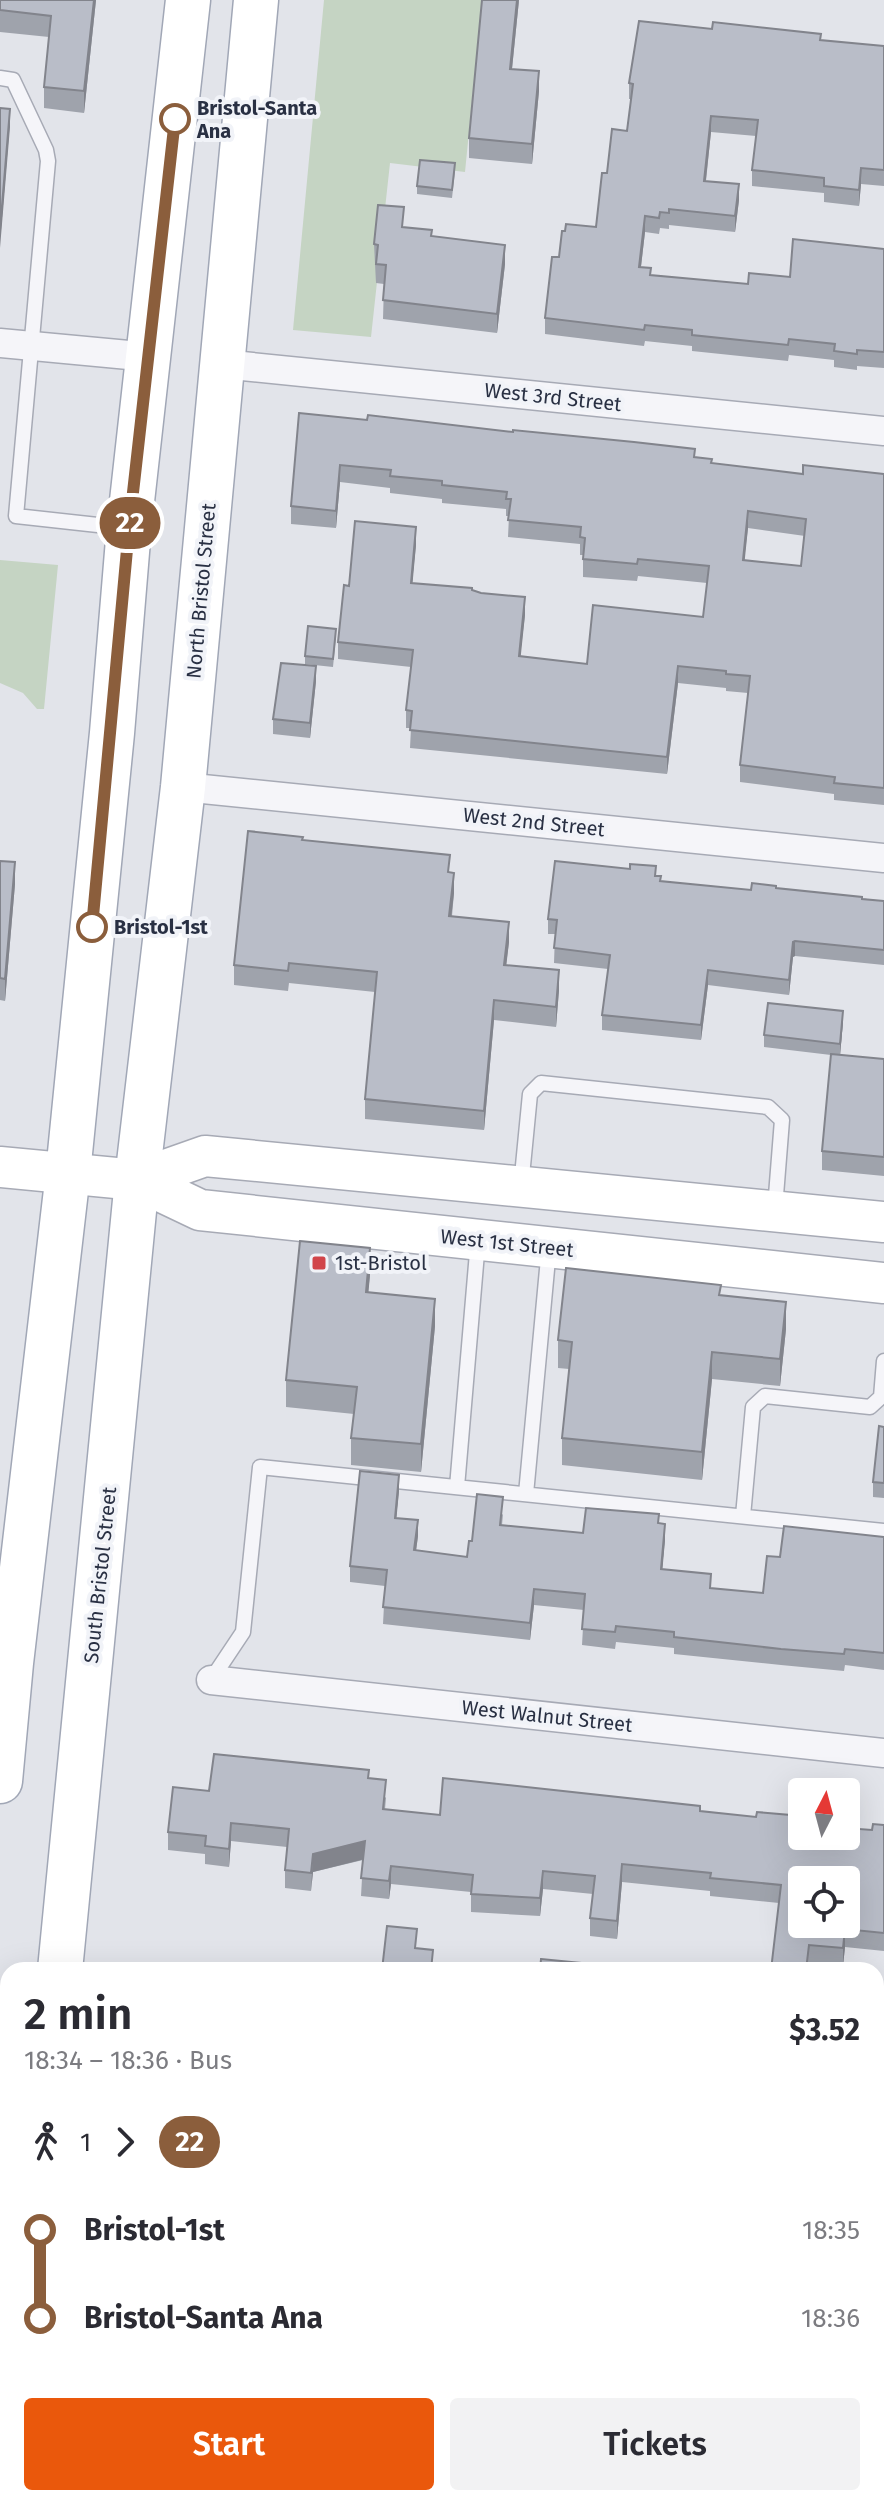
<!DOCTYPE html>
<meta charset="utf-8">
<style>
:root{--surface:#fff;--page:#f2f2f3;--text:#2b2b33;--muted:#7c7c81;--accent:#ea580c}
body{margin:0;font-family:"Fira Sans",sans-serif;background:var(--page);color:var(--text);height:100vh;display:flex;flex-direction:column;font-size:30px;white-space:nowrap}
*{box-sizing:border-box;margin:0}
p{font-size:26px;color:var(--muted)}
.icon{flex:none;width:44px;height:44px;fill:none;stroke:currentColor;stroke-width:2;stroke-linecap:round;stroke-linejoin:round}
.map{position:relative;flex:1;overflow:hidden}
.side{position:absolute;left:0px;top:1962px;width:884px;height:544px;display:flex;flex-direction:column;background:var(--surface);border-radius:24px 24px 0 0;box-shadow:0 8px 32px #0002}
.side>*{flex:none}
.badge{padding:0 16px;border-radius:26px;font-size:28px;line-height:52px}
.needle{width:52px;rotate:6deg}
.controls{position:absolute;left:788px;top:1778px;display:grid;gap:16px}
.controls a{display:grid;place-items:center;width:72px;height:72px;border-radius:8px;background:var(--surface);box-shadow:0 8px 32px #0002;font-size:40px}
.map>.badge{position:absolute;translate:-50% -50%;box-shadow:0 0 0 4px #fff}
.legs{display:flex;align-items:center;gap:12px;height:88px;padding:0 24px;font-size:26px}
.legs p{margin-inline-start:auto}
.overview{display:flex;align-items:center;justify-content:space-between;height:136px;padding:0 24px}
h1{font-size:44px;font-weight:600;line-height:60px}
.primary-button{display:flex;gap:16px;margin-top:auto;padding:16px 24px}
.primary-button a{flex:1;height:92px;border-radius:8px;background:var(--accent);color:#fff;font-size:32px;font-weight:600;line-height:92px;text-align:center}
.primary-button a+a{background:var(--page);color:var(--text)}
ul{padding:0 24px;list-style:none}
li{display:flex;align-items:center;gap:28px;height:88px;font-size:30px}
li i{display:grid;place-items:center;width:12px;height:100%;margin:0 10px;background:currentColor}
li i::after{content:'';width:20px;height:20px;margin:-10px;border:6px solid;border-radius:50%;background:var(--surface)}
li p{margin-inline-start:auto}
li:first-child i{background:linear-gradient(#0000 50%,currentColor 0)}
li:last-child i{background:linear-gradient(currentColor 50%,#0000 0)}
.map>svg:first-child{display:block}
.green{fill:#c5d4c3}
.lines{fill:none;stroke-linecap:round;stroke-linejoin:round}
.lane-casing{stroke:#a7aab5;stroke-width:17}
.street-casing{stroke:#a7aab5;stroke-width:31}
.secondary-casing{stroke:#a7aab5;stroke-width:43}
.primary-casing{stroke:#a1a7b6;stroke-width:47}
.lane{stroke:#f5f5f9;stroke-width:14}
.street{stroke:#f5f5f9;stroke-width:28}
.secondary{stroke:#fff;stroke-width:40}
.primary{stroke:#fff;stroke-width:44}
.wall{fill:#9fa3ac;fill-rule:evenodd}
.shaded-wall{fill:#82848c}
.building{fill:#b9bdc8;stroke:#82848c;stroke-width:2;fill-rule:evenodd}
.line-1-casing{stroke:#fff;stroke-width:18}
.line-1{stroke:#8b5e3c;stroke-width:12}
.stop-1-dot{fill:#fff;stroke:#8b5e3c;stroke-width:4}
.poi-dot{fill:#d1454a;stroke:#f1f3f8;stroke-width:3}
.labels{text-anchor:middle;stroke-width:8;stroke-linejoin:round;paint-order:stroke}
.stop-label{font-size:20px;font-weight:bold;fill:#293043;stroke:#f1f3f8;text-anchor:start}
.street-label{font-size:20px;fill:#293043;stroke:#f1f3f8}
.poi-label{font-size:20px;fill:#293043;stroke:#f1f3f8;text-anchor:start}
</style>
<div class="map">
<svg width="884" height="2506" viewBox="0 0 884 2506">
<rect width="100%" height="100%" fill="#e2e4ea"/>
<!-- green -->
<path class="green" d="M324,0H482L465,172L390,163L371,337L293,330Z
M0,560L58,565L44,709H37L23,693L0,683Z"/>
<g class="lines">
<defs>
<path id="lane" d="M0,78L13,80L46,150L48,161L16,516L125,528
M521,1186L530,1094L541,1083L768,1107L782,1120L775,1208
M457,1487L478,1241
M526,1494L549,1248
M743,1516L753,1407L765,1396L870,1407L881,1397L884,1361
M211,1680L243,1632L260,1467L884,1531"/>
<path id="street" d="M0,343L150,357
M222,364L884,431
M183,787L884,858
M211,1680L884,1753
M876,2215L884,2216"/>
<path id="secondary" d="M0,1167L137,1180L200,1210L884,1283
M137,1180L205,1156L884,1222"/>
<path id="primary" d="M0,1781L11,1663L68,1173L112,733L129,528L188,0
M60,1970L137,1180L183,787L256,0
M6,2506L8,2487"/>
</defs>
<!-- lane casing -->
<use href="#lane" class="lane-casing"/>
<!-- street casing -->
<use href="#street" class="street-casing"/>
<!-- secondary casing -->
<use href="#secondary" class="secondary-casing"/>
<!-- primary casing -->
<use href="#primary" class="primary-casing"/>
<!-- lane -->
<use href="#lane" class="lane"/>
<!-- street -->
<use href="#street" class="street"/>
<!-- secondary -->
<use href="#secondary" class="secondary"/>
<!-- primary -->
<use href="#primary" class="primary"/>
</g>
<!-- wall -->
<path class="wall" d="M0,0H96L84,113L44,108V87L49,37L0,32Z
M519,0L512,69L539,91L532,164L469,158V138Z
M821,40L884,46V186L861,184L859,206L824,202V193L752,186V170L756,136L711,132L706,181L739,200L735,232L669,225V229L660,228L659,234L645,232L641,267L651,275L748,284L790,277L884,249V368L857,366V370L834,367V360L789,355L788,361L692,351V346L645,341L644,346L545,334V318L559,257L596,227L607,173L627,131L631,99H629V83Z
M455,171L452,198L417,194V186Z
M404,227L432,236L505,264L497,333L383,319L384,284L376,283L374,244Z
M299,413L695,457L712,463L803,474H884V805L834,800V794L740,782V765L748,693L726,691V688L678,683L667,774L410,748L411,728H406V710L411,667L338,659V642L349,586L416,545L412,583L472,590L525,615L520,656L587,664L703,617L707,583L638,576L637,581L583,577V555H580V544L508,537L509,516H506V509L442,503V499L390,493V488L340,482L336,528L291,524V506ZM748,528L805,536L801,566L744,560Z
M336,636L333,667L305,664V656Z
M316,681L310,738L273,734V719Z
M303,840L450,873L454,893L452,916L509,942L506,965L559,990L556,1027L494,1020L484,1130L365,1119V1099L375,992L289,983L288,991L234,985V965Z
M0,861L15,884L5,1001L0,1000Z
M656,876L661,881L751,890L776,888L884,901V965L795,956L793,957L789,995L708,985L701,1040L602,1030V1015L608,969L554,963L555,934H548V919Z
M843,1022L840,1055L884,1059V1176L822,1170V1151L831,1055L764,1047V1035Z
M370,1275L368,1292L435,1326L421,1472L351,1465V1438L354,1414L286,1407V1380Z
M721,1295L786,1329L780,1386L712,1379L702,1480L562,1465V1438L569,1369L558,1368V1340Z
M884,1427V1498L873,1497V1482Z
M399,1491L396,1518L418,1536L416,1550L467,1557L472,1541L503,1514L502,1525L583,1533L659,1523L665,1540L662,1569L711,1588L763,1593L780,1557L884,1537V1670L845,1665L844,1671L781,1665L674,1654V1648L616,1642L615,1649L582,1645L584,1610L534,1605L530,1640L383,1624L385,1586L350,1582V1566Z
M369,1778L386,1798L385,1809L440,1815L700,1811L802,1836L872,1830L884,1825V1951L845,1947L843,1966L809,1963L808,1970H771L779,1903L710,1896V1891L622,1882L617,1939L590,1936V1918L593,1894L543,1889L540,1916L471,1912V1892L391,1884L389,1899L361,1896L363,1860L313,1872L311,1891L285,1888V1870L287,1847L231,1841L229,1867L205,1864V1854L168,1850V1832L209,1791Z
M876,2012L884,2013V2120L876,2119Z
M876,2295L884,2296V2356H881L876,2402Z
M177,2498L884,2506H176Z"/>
<!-- shaded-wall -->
<path class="shaded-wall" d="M94,0H96L84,113V91Z
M517,0H519L510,88V69Z
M539,71V91L532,164V144Z
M10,109V127L0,248V230Z
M711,116V132L704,197V181Z
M861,168V184L859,206V190Z
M739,184V200L735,232V216Z
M645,216V232L639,283V267Z
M505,245V264L497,333V314Z
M340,465V482L336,528V511Z
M748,511V528L743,577V560Z
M416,527V545L411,600V583Z
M525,597V615L519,673V656Z
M316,666V681L310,738V723Z
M678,666V683L667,774V757Z
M15,862V884L5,1001V979Z
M454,873V893L449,936V916Z
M509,922V942L504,985V965Z
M795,941V956L793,957L789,995V980L793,942Z
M559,970V990L556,1027V1007Z
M708,970V985L701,1040V1025Z
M494,1000V1020L484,1130V1111Z
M843,1011V1022L840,1056V1044Z
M370,1248V1275L366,1319V1292Z
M435,1299V1326L421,1472V1444Z
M786,1302V1329L780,1386V1359Z
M712,1352V1379L702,1480V1452Z
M399,1475V1491L395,1534V1518Z
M418,1520V1536L414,1566V1550Z
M665,1524V1540L661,1586V1569Z
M534,1589V1605L530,1640V1623Z
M231,1823V1841L229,1867V1849Z
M365,1841V1859L313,1872L311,1891L313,1854Z
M622,1864V1882L617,1939V1921Z
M391,1866V1884L389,1899V1881Z
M543,1871V1889L540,1916V1898Z
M845,1929V1947L843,1966V1948Z
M881,2339V2356L876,2402V2386Z"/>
<!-- building -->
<path class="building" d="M0,0H94L84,91L44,87L51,16L0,10Z
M482,0H517L510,69L539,71L532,144L469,138Z
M639,21L712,29L713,22L821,34L820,40L884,46V170L861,168L859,190L824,186V178L752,170L758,120L711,116L704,181L739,184L735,216L669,209V213L660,212L659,218L645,216L639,267L651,268L650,275L748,284L749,273L790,277L793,239L884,249V352L857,350V354L834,351L835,344L789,339L788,345L692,335V330L645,325L644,330L545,318L552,257H559L562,231H565L566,224L596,227L602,173H607L612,129L627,131L633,84L629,83Z
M0,108L10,109L0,230Z
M420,160L455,163L452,190L417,186Z
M378,205L404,207L402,227L432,230L431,236L505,245L497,314L383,300L386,265L376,264L378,245L374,244Z
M299,413L367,420L368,415L513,432V430L634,442L695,449L694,457L712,459L711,463L803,474V465L884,474V788L834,783L835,777L740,765L750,676L726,674V671L678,666L667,757L410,730L412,711L406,710L413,650L338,642L344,585L349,586L355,521L416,527L411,583L472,588V590L481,593L525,597L519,656L587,664L593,605L703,617L709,566L638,559L637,564L583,559L585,538L580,537L581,527L508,520L511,499H506L507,492L442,485V481L390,476L391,470L340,465L336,511L291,506ZM748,511L806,519L801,566L743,560Z
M308,626L336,629L333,659L305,656Z
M281,663L316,666L310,723L273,719Z
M248,831L303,837L302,840L450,855L448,872L454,873L449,916L509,922L504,965L559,970L556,1007L494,1000L484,1111L365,1099L377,972L289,963L288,971L234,965Z
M0,861L15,862L5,979L0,978Z
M555,861L630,869V864L656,866L655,876H661L660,881L751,890L752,883L776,886V888L862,897V899L884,901V950L795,941L793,942L789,980L708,970L701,1025L602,1015L610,955L554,948L557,920L548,919Z
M768,1003L843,1011L840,1044L764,1035Z
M831,1054L884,1059V1157L822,1151Z
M300,1241L370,1248L366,1292L435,1299L421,1444L351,1438L357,1387L286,1380Z
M566,1268L721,1285L719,1295L786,1302L780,1359L712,1352L702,1452L562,1438L572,1342L558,1340Z
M879,1426L884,1427V1483L873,1482Z
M360,1471L399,1475L395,1518L418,1520L414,1550L467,1557L469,1541H472L477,1494L503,1497L500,1525L583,1533L586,1508L659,1514L658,1523L665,1524L661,1569L711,1574L710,1588L763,1593L767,1556L780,1557L784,1526L884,1537V1653L845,1649L844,1654L781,1649L674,1637V1632L616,1626L615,1632L582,1629L585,1594L534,1589L530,1623L383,1607L387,1570L350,1566Z
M214,1754L369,1770L368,1778L386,1780L383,1809L440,1815L443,1778L700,1806V1811L756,1817L757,1812L802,1816V1836H846V1828L872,1830L873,1824L884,1825V1933L845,1929L843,1948L809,1945L806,1970H771L781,1885L710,1878L711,1873L622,1864L617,1921L590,1918L595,1876L543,1871L540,1898L471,1894L473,1875L391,1866L389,1881L361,1878L365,1841L313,1854L311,1873L285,1870L289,1829L231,1823L229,1849L205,1846L206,1836L168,1832L173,1787L209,1791ZM802,1880H846V1924H802Z
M387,1926L417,1929L415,1948L433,1950L431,1970H382Z
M541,1959L601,1965V1970H540Z
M876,2012L884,2013V2102L876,2101Z
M876,2295L884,2296V2340L881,2339L876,2386Z
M876,2493L884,2494V2506H306L273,2503L272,2506H176L177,2498H876Z"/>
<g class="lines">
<defs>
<path id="line-1" d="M92,927L129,528L175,119"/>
</defs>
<!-- line-1 casing -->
<use href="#line-1" class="line-1-casing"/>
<!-- line-1 -->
<use href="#line-1" class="line-1"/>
</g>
<!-- markers -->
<g class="stop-1-dot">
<circle cx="175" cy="119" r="14"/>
<circle cx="92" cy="927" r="14"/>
</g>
<rect class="poi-dot" x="311" y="1255" width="16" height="16" rx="4"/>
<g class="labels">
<!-- stop labels -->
<g class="stop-label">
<text x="197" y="115">Bristol-Santa<tspan x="197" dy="23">Ana</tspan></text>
<text x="114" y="934">Bristol-1st</text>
</g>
<!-- street labels -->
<g class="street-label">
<text transform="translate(553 397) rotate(6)" y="7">West 3rd Street</text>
<text transform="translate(201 591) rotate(-85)" y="7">North Bristol Street</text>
<text transform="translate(534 822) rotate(6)" y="7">West 2nd Street</text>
<text transform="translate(507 1243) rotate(6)" y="7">West 1st Street</text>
<text transform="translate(100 1575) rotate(-84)" y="7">South Bristol Street</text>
<text transform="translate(547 1716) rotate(6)" y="7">West Walnut Street</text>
</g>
<!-- poi labels -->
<g class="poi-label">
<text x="335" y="1270">1st-Bristol</text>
</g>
</g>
</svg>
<div class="controls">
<a><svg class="needle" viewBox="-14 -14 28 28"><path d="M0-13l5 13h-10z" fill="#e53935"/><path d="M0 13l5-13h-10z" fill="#7c7c81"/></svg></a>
<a><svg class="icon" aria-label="locate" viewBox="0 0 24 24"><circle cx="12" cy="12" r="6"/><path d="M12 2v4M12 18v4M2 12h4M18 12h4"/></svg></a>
</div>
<b class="badge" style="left:130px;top:523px;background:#8b5e3c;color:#fff">22</b>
<section class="side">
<div class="overview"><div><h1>2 min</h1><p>18:34 – 18:36 · Bus</p></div><b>$3.52</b></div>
<div class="legs"><svg class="icon" aria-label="walk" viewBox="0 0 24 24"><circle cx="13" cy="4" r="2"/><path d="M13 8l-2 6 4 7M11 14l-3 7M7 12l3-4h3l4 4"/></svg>1<svg class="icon" aria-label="forward" viewBox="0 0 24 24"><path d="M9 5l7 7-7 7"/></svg><b class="badge" style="background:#8b5e3c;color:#fff">22</b></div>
<ul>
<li><i style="color:#8b5e3c"></i><b>Bristol-1st</b><p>18:35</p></li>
<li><i style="color:#8b5e3c"></i><b>Bristol-Santa Ana</b><p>18:36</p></li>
</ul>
<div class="primary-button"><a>Start</a><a>Tickets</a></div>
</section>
</div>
